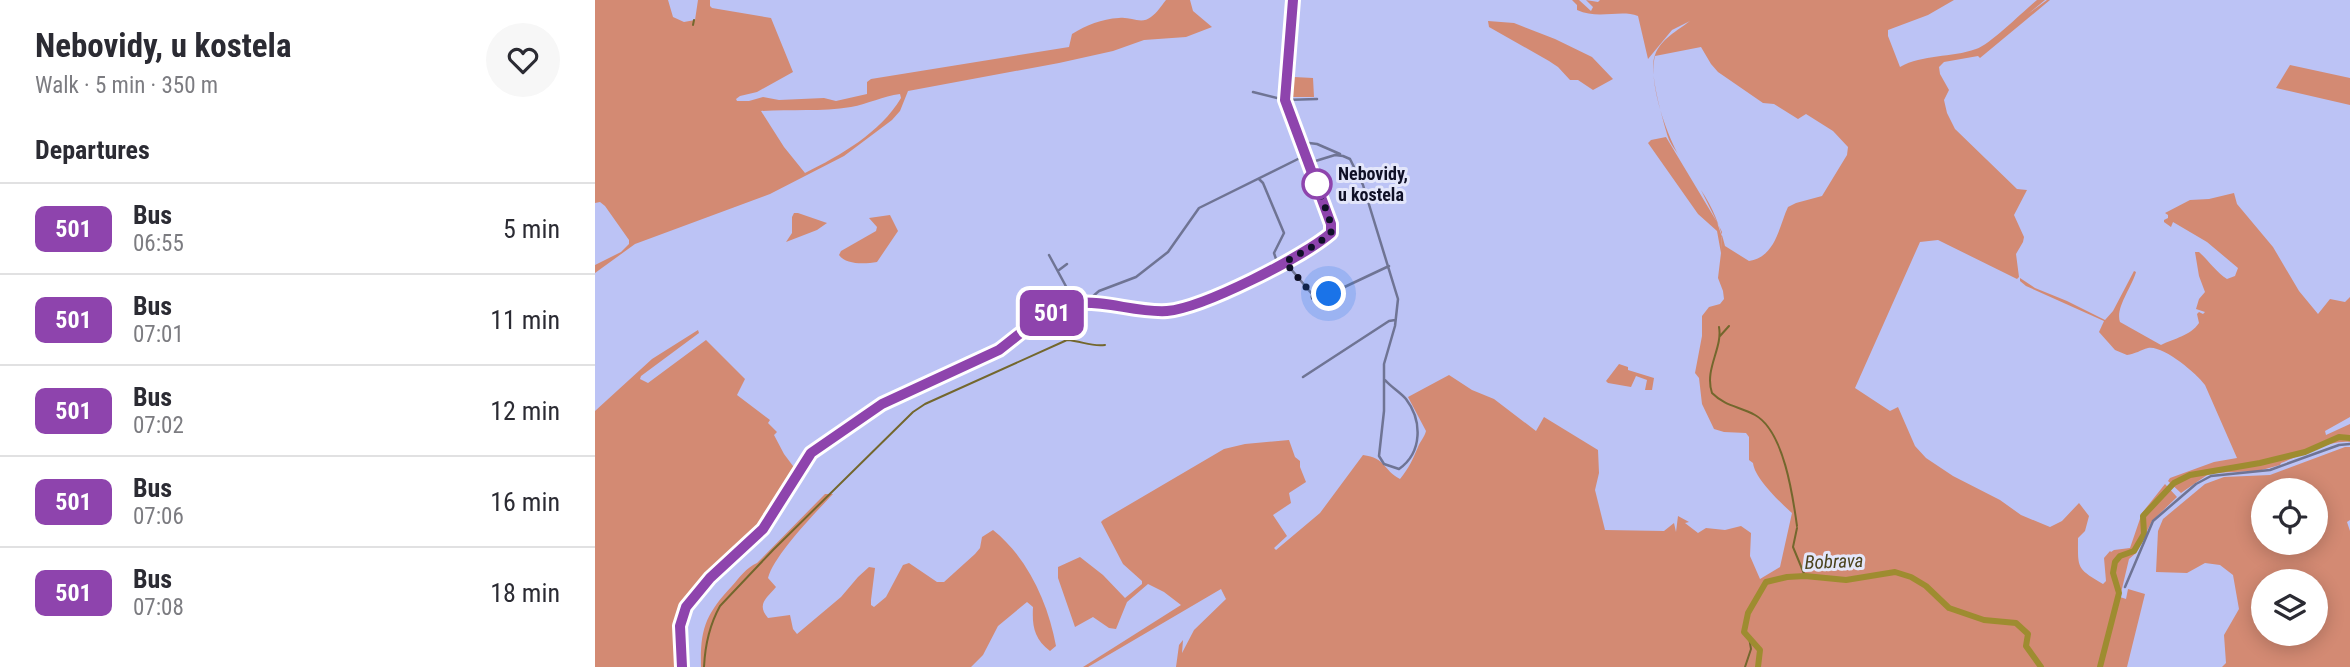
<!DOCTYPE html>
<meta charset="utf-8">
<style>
:root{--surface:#fff;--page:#f7f7f7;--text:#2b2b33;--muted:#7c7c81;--line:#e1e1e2}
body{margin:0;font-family:"Roboto Condensed",sans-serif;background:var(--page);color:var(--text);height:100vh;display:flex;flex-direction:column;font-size:26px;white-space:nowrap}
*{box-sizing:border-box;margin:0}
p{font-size:23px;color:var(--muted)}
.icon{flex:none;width:38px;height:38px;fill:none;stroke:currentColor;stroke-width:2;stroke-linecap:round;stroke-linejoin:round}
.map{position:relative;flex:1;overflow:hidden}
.details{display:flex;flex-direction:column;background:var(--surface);width:595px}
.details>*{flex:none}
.badge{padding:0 14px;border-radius:10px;font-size:24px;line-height:46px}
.buttons{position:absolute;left:1656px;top:478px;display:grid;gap:14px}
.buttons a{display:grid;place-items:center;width:77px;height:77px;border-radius:50%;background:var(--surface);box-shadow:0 4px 18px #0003;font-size:35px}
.you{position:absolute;width:35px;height:35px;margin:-18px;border:5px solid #fff;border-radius:50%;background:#1a73e8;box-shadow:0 0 0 10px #1a73e833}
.map>.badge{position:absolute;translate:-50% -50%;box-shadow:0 0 0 4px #fff}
h2{padding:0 35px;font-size:26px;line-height:63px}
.round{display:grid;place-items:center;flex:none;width:74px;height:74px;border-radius:37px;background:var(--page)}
.headline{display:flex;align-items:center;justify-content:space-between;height:119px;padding:0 35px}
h1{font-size:33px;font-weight:700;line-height:52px}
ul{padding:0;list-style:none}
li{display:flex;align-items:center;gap:21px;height:91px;padding:0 35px;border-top:2px solid var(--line)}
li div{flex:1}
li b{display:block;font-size:26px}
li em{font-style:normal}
li .badge{min-width:77px;font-weight:700;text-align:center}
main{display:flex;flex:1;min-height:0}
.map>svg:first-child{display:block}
.green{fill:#d38a73;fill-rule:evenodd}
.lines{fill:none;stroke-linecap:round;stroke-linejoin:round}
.stream{stroke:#73672d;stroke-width:2}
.river{stroke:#9e8c30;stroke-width:6}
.minor{stroke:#6f7494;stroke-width:2.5}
.tertiary{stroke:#6f7494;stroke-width:3.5}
.line-casing{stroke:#fff;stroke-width:16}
.line{stroke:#8e44ad;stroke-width:10}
.walk{stroke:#0f1026;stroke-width:7;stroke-dasharray:0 12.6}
.stop-dot{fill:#fff;stroke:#8e44ad;stroke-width:3.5}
.labels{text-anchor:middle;stroke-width:6;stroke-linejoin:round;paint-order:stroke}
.stop-label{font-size:18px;font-weight:bold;fill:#0f1026;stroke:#e3e6fa;text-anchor:start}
.water-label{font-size:19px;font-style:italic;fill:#4b431d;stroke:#e3e6fa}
</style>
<main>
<section class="details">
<div class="headline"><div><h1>Nebovidy, u kostela</h1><p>Walk · 5 min · 350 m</p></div><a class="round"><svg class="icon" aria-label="heart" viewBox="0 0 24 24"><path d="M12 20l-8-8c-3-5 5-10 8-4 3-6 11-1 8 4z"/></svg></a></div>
<h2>Departures</h2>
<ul>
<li><span class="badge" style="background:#8e44ad;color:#fff">501</span><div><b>Bus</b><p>06:55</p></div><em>5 min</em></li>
<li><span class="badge" style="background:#8e44ad;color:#fff">501</span><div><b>Bus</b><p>07:01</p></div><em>11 min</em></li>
<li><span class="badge" style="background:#8e44ad;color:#fff">501</span><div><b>Bus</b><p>07:02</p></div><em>12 min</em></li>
<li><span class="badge" style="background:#8e44ad;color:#fff">501</span><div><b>Bus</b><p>07:06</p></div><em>16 min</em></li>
<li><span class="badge" style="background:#8e44ad;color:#fff">501</span><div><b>Bus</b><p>07:08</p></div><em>18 min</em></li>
</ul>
</section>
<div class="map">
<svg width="1755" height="667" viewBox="0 0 1755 667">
<rect width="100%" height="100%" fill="#bcc3f5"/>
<!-- green -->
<path class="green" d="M0,0H73L78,17L89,22L100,20L103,0H115V6L117,8L176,18L198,72L162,92L145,96L141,99L142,101H154L168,97L184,100L229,98L241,101L272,94V82L276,79L474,47L477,34C492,25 506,19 524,18C535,16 546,25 556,17C562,13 566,6 571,0H595L598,11L617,27L591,37L549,40L518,51L464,63L313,91L305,111L297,120L249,156L175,194L40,244L0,273V265L26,252L34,244V240L10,206L5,202L0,203ZM305,94L306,98C285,133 246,155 210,173L189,147L166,111C195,109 226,112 256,107C273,104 288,96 305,94Z
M977,0H984L996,11L998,7L991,0L1003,2L1005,0H1359L1333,15L1293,30V36L1305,67C1328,54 1356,58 1381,49C1396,44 1427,12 1442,0H1450L1433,14L1452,0H1455L1385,58L1383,56L1349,62L1344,67L1345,74L1354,90L1349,100L1352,113L1360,129L1422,189L1432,190L1419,215L1429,237L1428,242L1421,254L1424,277L1422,279L1343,240L1325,242L1260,388L1295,411L1303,407L1320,446L1331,458L1358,476L1405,500L1426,515L1455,527L1467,521L1484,503L1494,516L1490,531L1483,538C1483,568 1481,568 1508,584L1511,581L1509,558L1515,551L1516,552L1519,550L1535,548L1547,513L1570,484L1582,497L1557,521L1541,553L1534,559L1525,597L1531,599L1533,589L1550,594L1532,667H581L584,645L588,640L587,653L599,630L631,599L626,589L493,667H488L586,605L569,592L553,584L532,602L521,629L514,628L498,617L480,627L463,578V567L485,557L508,575L530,598L547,584V581L528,564L506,522L508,520L629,449L650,444L694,440L700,457L705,461V467L711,482L694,493L696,503L678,515L692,536L679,548L681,550L725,513L768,455C791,458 788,470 805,479C814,468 818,459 823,447C826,440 829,438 831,431L813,397L854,375L877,390L899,399L941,431L949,417L1003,450L1004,473L1000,490L1010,530L1069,531L1079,523L1081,532L1083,516L1094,522L1090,523L1103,533L1111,528L1130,530L1146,526L1156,533L1155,556L1165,579L1185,567L1197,513C1185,502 1160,479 1158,463L1154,460V437L1151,433L1129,432L1119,429L1107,404L1104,378L1100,373L1107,336V316L1114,307L1125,304L1129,299L1128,291L1123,278L1126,253L1122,231L1103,214L1053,143L1056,140L1071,137L1122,222L1127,237L1126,252L1127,232L1106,190C1118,208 1125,226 1130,246L1154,261C1181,257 1184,226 1193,207L1201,203L1227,196L1252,155L1253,147L1238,131L1211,114L1203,119L1179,104L1168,103L1123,72L1116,64L1106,47L1060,56C1053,82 1071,133 1084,156C1081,150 1075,144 1073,137C1068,120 1053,71 1060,55C1066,39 1082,31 1095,21L1077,30L1053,59L1043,16C1025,9 1004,20 982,10V5Z
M893,21L919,23L960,39L997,57L1018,79L998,90L983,80H975L963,67L954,61L894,27Z
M1695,65L1755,78V105L1681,88Z
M699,77L718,78L719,97H696Z
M1639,193L1642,204L1678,247L1704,291L1723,314L1735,299L1750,302L1755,297V417L1730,431L1731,435L1755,424V442C1733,440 1707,455 1686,463L1685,465L1663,471L1615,473L1586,493L1573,481L1575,478L1619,462L1642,458L1610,385C1601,373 1568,345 1553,348C1546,350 1540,354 1532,355L1520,350L1504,332L1509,321L1431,286L1425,281V278L1440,288L1472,301L1510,320L1518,311L1539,271L1541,272C1537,287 1520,308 1525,322L1566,345C1580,338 1595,336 1604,323L1602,314L1604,312L1608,314L1610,312L1601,309L1604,299L1610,292L1604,276L1600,252H1604C1613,260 1621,272 1632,279L1640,276L1643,268L1612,242L1578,222L1576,227L1569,222V220L1573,218V215L1570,213L1595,200L1614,199Z
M199,213H203L232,223L222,230L191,242L197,233V217Z
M295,215L303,231L282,262C270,264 251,265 244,255L246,251L281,231L282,227L274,218Z
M103,330L104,333L46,376L45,379L53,383L111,340L150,379L142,395L175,420L173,423L182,432L179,435L189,454L201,470L159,533L114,573L84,614L83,667H0V411L57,359Z
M1024,364L1033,367V370L1059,378L1057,390H1050L1052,380L1041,376L1036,387L1013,383L1011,381Z
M1750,447H1755V520L1752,522L1755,531V667H1627L1631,663L1629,635L1644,609L1638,575L1625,565L1610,563L1592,573L1561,572L1563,531L1568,519L1610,484L1629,477L1675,475ZM1668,490H1720V542H1668ZM1668,581H1720V634H1668Z
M230,494H238C221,512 179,555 173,578L181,587C172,598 161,604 173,618L195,615L198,629L202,634L246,597L263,577L274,567L280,568L276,600V605L279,607L291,597L308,565L314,563L342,582H349L380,554L385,548L387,537L398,530C433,558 453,603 461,646L455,651C439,639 437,626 438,607L432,602L403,626L388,655L376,667H106C105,628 111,614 137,586C145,577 151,568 162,563Z"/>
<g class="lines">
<!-- stream -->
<path class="stream" d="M98,25L99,20
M1124,327C1128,348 1109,369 1117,393C1131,407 1144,406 1160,415C1189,431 1198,497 1202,526
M1125,336L1134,326
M1202,528L1198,547L1210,576
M109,667C110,646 115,624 125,606L178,550L318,412L330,404L472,340C487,341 496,347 510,345
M1150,667L1156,649L1154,637"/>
<!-- river -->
<path class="river" d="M1163,667L1165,650L1149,632L1153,613L1171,582L1192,577L1210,576L1251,580L1300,572L1316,577L1331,586L1354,608L1389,620L1421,623L1433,634L1431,646L1446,667
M1505,667L1524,593L1518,573L1520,562L1525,556L1539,551L1549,534L1548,516L1579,483L1595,475L1665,463L1710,452L1744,437L1755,438"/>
<!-- minor -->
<path class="minor" d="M658,92L690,100L722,99
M706,142L722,144L745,154
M714,163L740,155L748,156L755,159L768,185L803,299L800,326L789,364V411L784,456L789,464L804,469C828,452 827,420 811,399C805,392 796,387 790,380
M664,179L668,183L689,233L679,253L683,265
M454,255L480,303
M690,262L722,300L794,266
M464,270L472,264
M495,303L497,297L504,291L541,277L573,252L604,208L711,155
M708,377L794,321L800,320
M1530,587L1558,521L1601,484L1616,476L1675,470L1744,445L1755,444"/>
<!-- tertiary -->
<path class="tertiary" d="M87,667L85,626L91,607L115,578L168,529L218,451L284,406L404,350L430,328L480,303C510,303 543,312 571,311C607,309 708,256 736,233V224L690,100L698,0"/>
</g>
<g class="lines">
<defs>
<path id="line" d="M87,667L85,626L91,607L115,578L168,529L216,453L287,404L404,350C424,335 455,306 481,303C511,300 542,313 572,311C608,308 708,257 736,233V224L690,100L698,0"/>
</defs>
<!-- line casing -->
<use href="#line" class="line-casing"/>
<!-- line -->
<use href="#line" class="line"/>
<!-- walk -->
<path class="walk" d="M722,184L736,224V233L722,244L690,262L722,300L734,294"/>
</g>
<!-- markers -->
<circle class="stop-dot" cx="722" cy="184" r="14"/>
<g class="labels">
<!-- stop labels -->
<g class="stop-label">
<text x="743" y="180">Nebovidy,<tspan x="743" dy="21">u kostela</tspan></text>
</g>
<!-- water labels -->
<g class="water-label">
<text transform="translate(1239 561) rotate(-2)" y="7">Bobrava</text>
</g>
</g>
</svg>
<div class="buttons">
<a><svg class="icon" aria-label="locate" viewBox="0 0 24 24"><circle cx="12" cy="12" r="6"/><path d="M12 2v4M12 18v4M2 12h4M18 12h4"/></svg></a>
<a><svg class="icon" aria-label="layers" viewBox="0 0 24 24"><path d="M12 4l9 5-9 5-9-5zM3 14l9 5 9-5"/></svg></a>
</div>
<div class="you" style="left:734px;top:294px"></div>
<b class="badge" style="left:457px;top:313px;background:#8e44ad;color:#fff">501</b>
</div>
</main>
